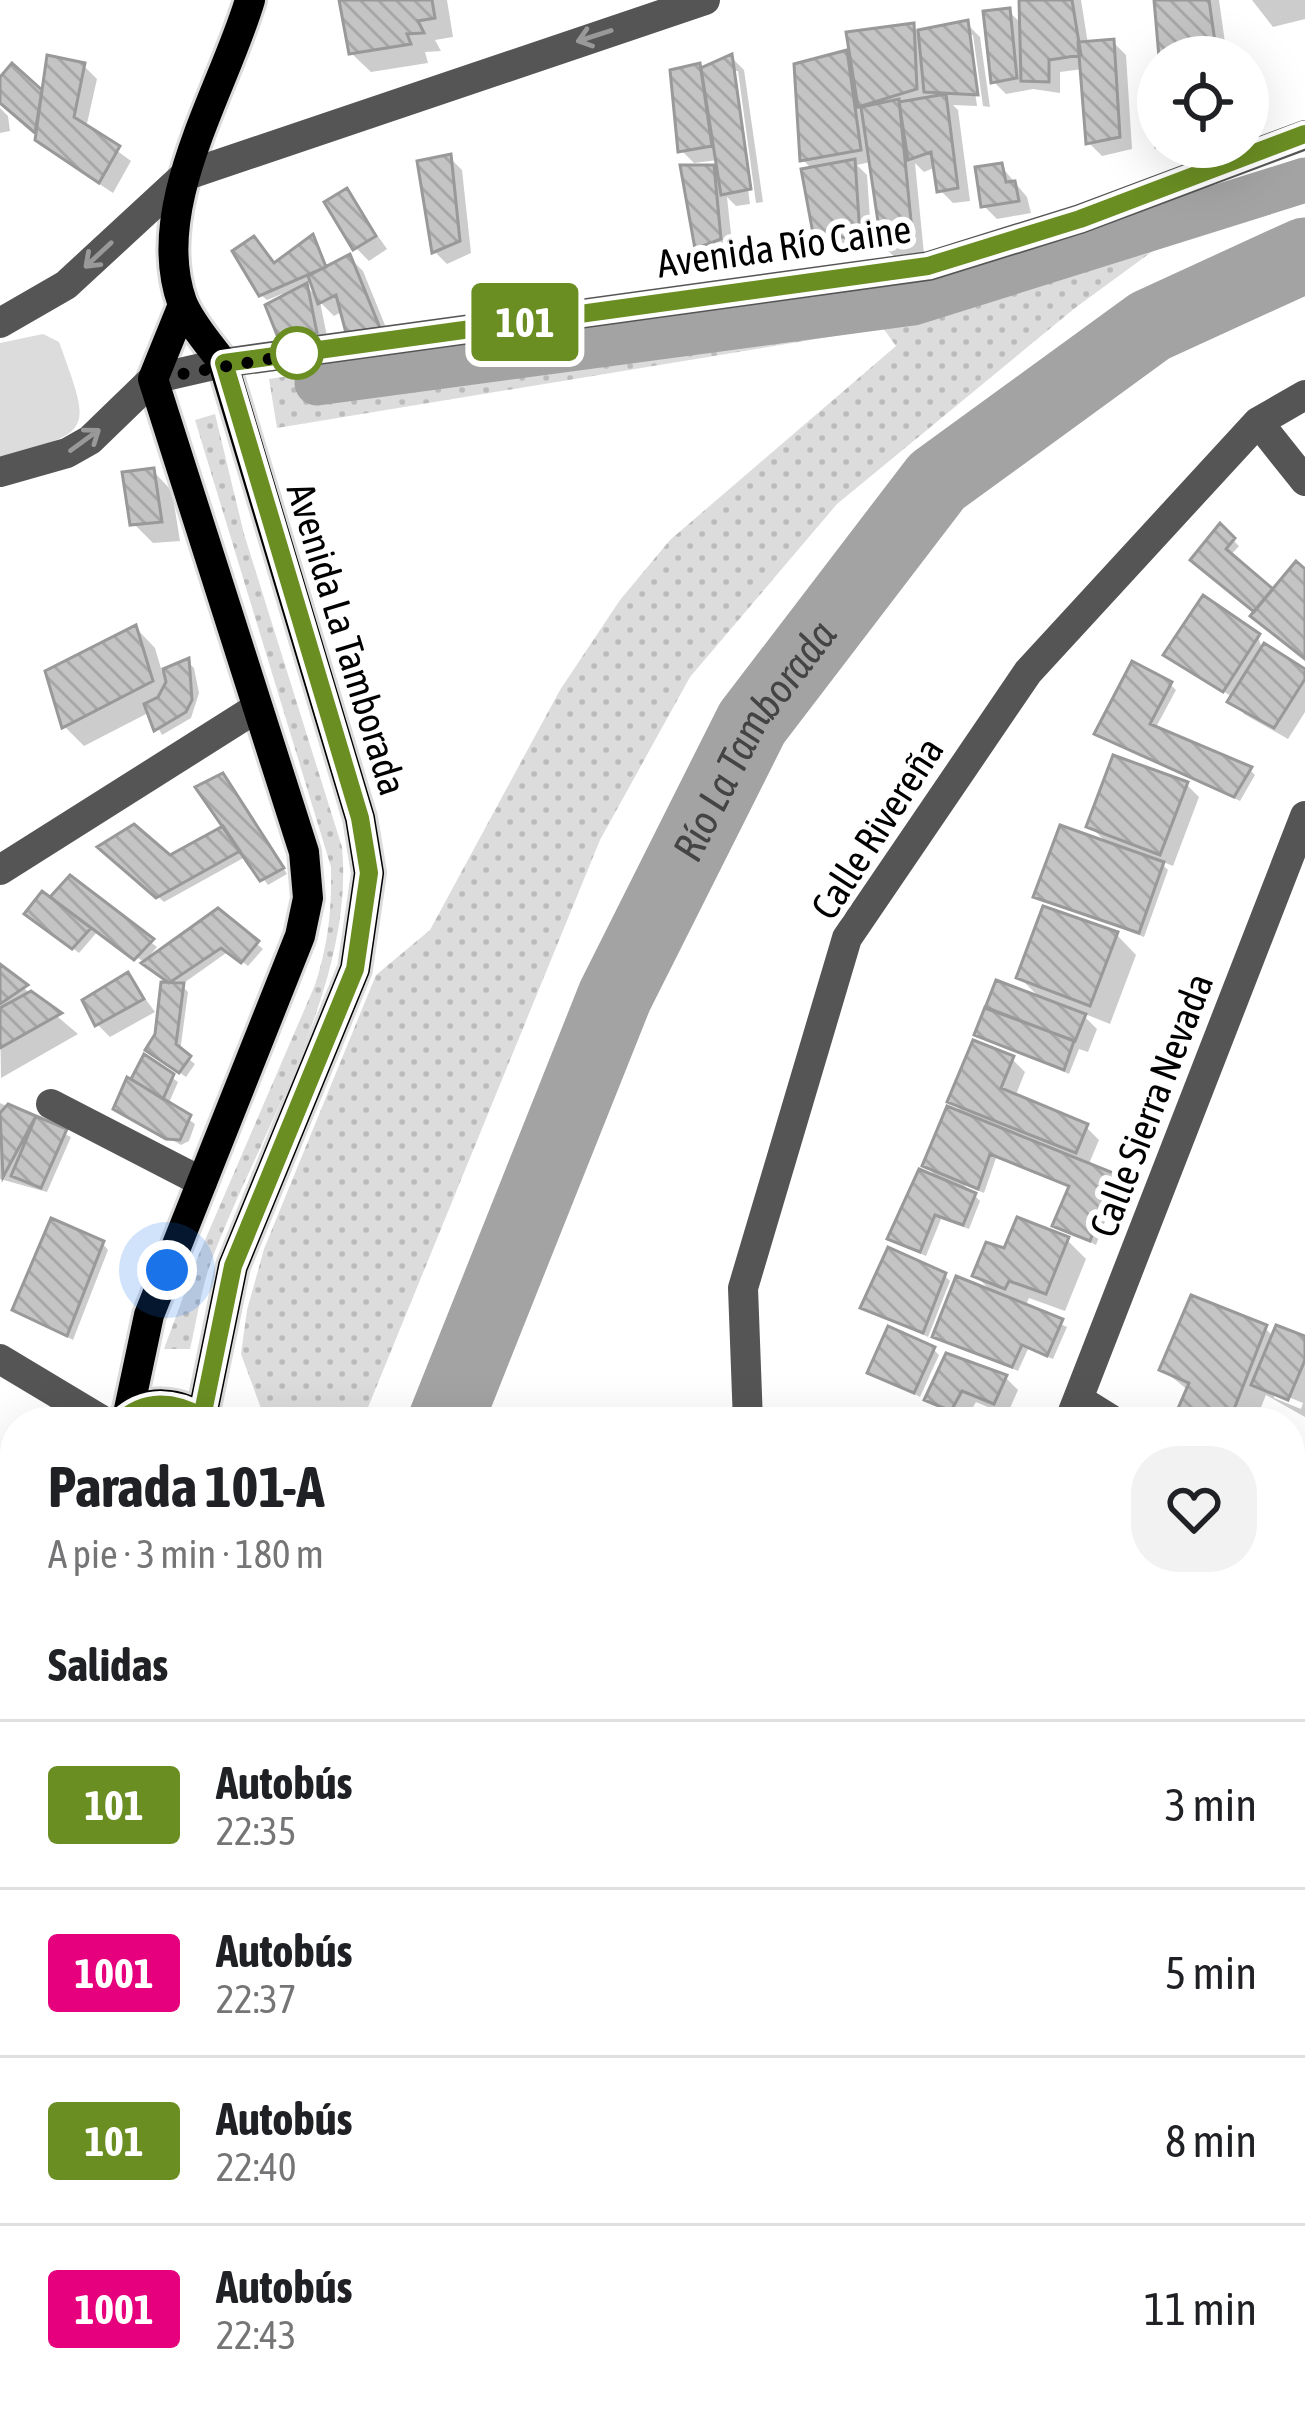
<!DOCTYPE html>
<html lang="es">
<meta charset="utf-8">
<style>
:root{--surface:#fff;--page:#f2f2f2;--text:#202124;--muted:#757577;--line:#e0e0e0}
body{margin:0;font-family:"Asap Condensed",sans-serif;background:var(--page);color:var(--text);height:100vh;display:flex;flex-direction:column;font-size:45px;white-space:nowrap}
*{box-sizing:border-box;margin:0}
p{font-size:39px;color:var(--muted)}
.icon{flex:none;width:66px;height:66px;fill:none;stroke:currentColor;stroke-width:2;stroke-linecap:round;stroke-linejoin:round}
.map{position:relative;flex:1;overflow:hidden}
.side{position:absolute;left:0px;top:1407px;width:1305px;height:1011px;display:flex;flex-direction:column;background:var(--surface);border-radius:48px 48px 0 0;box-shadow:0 12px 48px #0002}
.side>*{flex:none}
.badge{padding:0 24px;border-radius:9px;font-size:42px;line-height:78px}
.tools{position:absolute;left:1137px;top:36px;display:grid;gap:24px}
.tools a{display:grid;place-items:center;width:132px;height:132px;border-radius:50%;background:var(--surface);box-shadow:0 12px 48px #0002;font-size:60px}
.you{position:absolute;width:60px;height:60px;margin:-30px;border:9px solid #fff;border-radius:50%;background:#1a73e8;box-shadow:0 0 0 18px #1a73e833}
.map>.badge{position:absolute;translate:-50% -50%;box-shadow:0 0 0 6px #fff}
h2{padding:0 48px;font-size:45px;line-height:108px}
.round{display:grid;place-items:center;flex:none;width:126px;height:126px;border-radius:48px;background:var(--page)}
.headline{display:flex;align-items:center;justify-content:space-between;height:204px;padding:0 48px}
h1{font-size:57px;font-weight:700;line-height:90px}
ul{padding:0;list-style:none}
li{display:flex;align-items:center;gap:36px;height:168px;padding:0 48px;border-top:3px solid var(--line)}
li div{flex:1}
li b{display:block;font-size:45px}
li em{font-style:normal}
li .badge{min-width:132px;font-weight:700;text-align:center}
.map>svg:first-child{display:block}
.grass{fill:url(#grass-dots)}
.park{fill:#dcdcdc}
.shadow{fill:#0003;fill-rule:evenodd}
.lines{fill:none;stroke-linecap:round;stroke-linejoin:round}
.canal{stroke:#a3a3a3;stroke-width:45}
.river{stroke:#a3a3a3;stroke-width:75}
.building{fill:url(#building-back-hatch);stroke:#999;stroke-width:3}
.major-casing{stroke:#dbdbdb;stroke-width:36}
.minor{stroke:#555;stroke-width:30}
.major{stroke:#000;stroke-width:30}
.oneway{stroke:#999}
.line-casing{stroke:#fff;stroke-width:27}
.line{stroke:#6b8e23;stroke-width:18}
.walk{stroke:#000;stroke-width:12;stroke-dasharray:0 21.6}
.stop-dot{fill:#fff;stroke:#6b8e23;stroke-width:6}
.labels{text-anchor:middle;stroke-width:12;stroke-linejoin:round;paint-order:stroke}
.street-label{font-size:39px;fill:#000;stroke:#fff}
.water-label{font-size:42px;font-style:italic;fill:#444;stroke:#fff}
</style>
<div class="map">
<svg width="1305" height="2417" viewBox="0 0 1305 2417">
<defs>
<pattern id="grass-dots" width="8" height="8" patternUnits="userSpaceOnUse" patternTransform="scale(3)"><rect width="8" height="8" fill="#dcdcdc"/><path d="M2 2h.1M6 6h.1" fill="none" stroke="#bbb" stroke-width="1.8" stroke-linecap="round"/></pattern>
<pattern id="building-back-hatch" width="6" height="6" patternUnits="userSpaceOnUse" patternTransform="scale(3)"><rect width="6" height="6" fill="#c4c4c4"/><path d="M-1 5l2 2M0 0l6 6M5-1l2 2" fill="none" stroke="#a7a7a7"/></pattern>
</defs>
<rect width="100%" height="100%" fill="#fff"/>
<!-- grass -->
<path class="grass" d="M1305,166V189L1187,226L1075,308L837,504L690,677L600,840L362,1422H266L241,1354L247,1310L264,1249L376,975L430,930L560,690L620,600L670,540L896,346L883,328L277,428L269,379L964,273Z
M215,414L244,534L342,847C355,983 260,1133 212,1259C201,1288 197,1320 190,1349H164L199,1254L315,985C328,945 332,910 331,867L195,420Z"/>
<!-- park -->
<path class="park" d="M43,334L59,342C92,433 94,431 0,458V343Z
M15,1828V2149L0,2172V1854Z
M42,2403H187L178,2417H32Z"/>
<!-- shadow -->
<path class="shadow" d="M342,0H447L453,37L435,40L441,51L425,52L428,63L371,72L351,53Z
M1022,0H1081L1088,44L1113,42L1126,55L1132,149L1102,156L1089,143L1083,69L1060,72V93L1033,89L1006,94L993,81L1009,12L1023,25Z
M1157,0H1219L1227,57H1162Z
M1252,0H1305V19L1273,27Z
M967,24L980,37L990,107L983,106L973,35H967L977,106L953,105L958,110L970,201L953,203L940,190L936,167L924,172L915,163L924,254L898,260L885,248L870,162L857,165L867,175L872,248L830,251L817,238L813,170L803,160L797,66L913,27L920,33Z
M732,58L744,70L763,202L756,203L738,71H732L750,204L736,206L727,197L733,252L711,260L698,247L713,168L721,176L718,160L694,163L681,150L699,67L703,70Z
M84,66L97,79L86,128L131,161L113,193L51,152L39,133L0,100V82L13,67L44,95Z
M0,108L8,116L10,131L0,133Z
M1160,147H1213V154L1172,159Z
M450,158L462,170L471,253L447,264L434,251Z
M1001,166L1027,197L1031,213L997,219L984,206Z
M347,192L387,249L369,261L356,248Z
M313,238L328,269L350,258L363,271L391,340L343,311L334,316L320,302L329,346L295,352L282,339L284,298L282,294L267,300L261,295L275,266ZM313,280L320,300L304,284Z
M153,471L172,491L180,541L153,543L133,523Z
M1221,528L1239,546L1230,556L1273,593L1305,572V659L1200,565Z
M136,628L155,648L162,672L188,662L194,668L199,693L191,718L162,735L150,712L84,746L65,727L48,673Z
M1258,636L1261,646L1305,672V712L1288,739L1244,714L1234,698L1173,660Z
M1170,684L1176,690L1155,729L1250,770L1255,775L1240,801L1097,733Z
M228,782L287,874L268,885L247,856L164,902L102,847L170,859L228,827Z
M1186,784L1199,797L1173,866L1158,860L1168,870L1144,937L1036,896L1109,845L1090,826Z
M70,879L157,947L144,962L98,931L79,953L34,919Z
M1045,910L1117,935L1136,955L1110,1024L1080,1012L1097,1029L1088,1052L1079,1049L1069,1074L978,1034L998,984L1043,1001L1020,978ZM1000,1010L1075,1038L1073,1044L1000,1017Z
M218,912L263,949L248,966L229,951L181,985L188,992L180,1052L195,1064L186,1077L154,1055L175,986L151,968Z
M0,968L78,1034L1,1078L0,1012L5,1009L0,1005Z
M128,975L155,1012L110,1037L97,1024Z
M145,1058L178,1082L168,1105L195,1124L189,1141L181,1145L117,1108Z
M1012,1059L1025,1072L1015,1097L1086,1127L1099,1140L1088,1166L1120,1182L1096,1245L1055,1225L1071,1188L996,1158L984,1193L964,1185L980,1201L969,1229L941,1219L926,1256L897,1244L891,1239L940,1180L926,1166L968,1118L951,1101Z
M0,1103L71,1137L47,1192L0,1179Z
M1067,1240L1086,1259L1065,1311L1029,1298L1025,1307L1067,1327L1053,1359L1028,1349L1018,1371L935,1337L995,1295L976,1276L1006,1252Z
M103,1244L108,1250L73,1340L15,1309Z
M944,1275L950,1281L928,1337L864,1307Z
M1265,1328L1274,1337L1305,1339V1417L1266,1395L1255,1422H1189L1179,1413L1189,1391L1162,1369ZM1274,1391L1303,1403L1301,1409L1274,1398Z
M933,1349L939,1355L920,1397L871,1372Z
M1005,1377L1018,1390L1007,1415L976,1402L964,1422L928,1399Z
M1305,1955V1981L1295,1971Z
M1290,2065L1305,2075V2130L1290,2152Z
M649,2403H684L674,2417Z
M754,2403H791L783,2417H746Z
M926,2403H977L969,2417H918Z
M1018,2403H1209L1199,2417H1022Z"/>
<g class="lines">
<!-- canal -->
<path class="canal" d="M317,383L913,303L1305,180"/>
<!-- river -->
<g class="river">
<path id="s1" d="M445,1422L615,996L752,723L937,481L1150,326L1305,255"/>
<path d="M0,2348L15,2328"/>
</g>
</g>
<!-- building -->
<path class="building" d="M339,0H432L435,18L418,21L424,33L407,34L411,44L349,54Z
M1019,0H1072L1081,55L1049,60V82L1021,81Z
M1154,0H1209L1216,49L1159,57Z
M1010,8L1017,78L991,83L983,11Z
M968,20L978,95L924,92L918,30Z
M914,23L917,89L858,107L846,32Z
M1114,39L1120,137L1086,144L1078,42Z
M847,50L861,150L800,161L794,64Z
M732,54L751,189L721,195L701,68Z
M47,55L85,63L74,117L120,146L99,183L35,140Z
M12,63L42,90L35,133L0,103V77Z
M700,63L712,146L678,152L670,70Z
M1158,73V147H1156L1153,74Z
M946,94L958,188L937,192L931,152L908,160L899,102Z
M899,99L913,241L882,249L861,107Z
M451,154L460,241L432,253L417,161Z
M855,159L860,236L814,239L801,169Z
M1002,163L1006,182L1015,181L1019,201L981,207L975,167Z
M680,165H714L721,239L695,249Z
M347,188L376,236L353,250L324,202Z
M313,234L326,267L259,296L232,251L254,236L274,263Z
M350,254L380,328L346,333L336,295L318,304L308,276Z
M307,283L317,333L279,340L265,305Z
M154,468L162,522L130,525L122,472Z
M1220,523L1235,538L1226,549L1273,589L1254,612L1190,560Z
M1296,561L1305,569V659L1250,616Z
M1203,595L1260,634L1223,692L1163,655Z
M136,625L153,681L62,728L45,671Z
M1264,643L1305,669V679L1274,728L1227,702Z
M189,658L192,700L186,712L154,731L144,704L158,697L166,682L163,669Z
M1132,661L1172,682L1150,724L1252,767L1234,797L1094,734Z
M1113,755L1188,782L1160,855L1086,827Z
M223,773L284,868L260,881L195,787Z
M134,824L170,855L223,826L240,851L156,898L97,847Z
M1060,825L1164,862L1139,933L1033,897Z
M70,875L154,939L134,960L50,897Z
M42,891L91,928L72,949L24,914Z
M1043,906L1118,932L1090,1006L1016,978Z
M218,908L259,941L241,963L221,948L169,983L141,963Z
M0,964L28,985L0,1004Z
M128,972L144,999L95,1026L82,1000Z
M996,980L1086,1014L1075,1041L985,1008Z
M161,982L184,983L176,1044L191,1056L179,1073L145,1050L155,1034Z
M31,991L62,1013L0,1048V1008Z
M985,1007L1074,1041L1064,1070L974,1035Z
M973,1040L1014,1056L1001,1088L1088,1124L1076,1153L947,1102Z
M144,1054L174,1074L163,1099L131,1079Z
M127,1077L191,1115L180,1140L166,1139L113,1109Z
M8,1104L36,1116L3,1177L0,1113Z
M947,1106L1116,1174L1090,1241L1052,1226L1069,1186L990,1154L978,1189L922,1166Z
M36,1116L67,1129L41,1188L11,1176Z
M919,1169L976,1193L963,1225L935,1215L920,1252L887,1239Z
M1017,1217L1069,1237L1046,1294L1009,1281L1005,1289L972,1276L986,1242L1004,1248Z
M51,1218L104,1241L67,1336L12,1310Z
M888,1247L946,1273L923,1333L860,1308Z
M956,1276L1063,1319L1047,1356L1022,1345L1012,1367L932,1337Z
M1191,1295L1267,1325L1229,1422H1196L1176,1413L1189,1383L1159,1370Z
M1276,1325L1305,1336V1360L1288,1400L1251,1385Z
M888,1326L935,1347L914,1393L867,1373Z
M946,1353L1007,1375L994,1404L962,1391L951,1411L924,1400Z
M1303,1557L1305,1558V1630L1290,1621V1577Z
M1292,2013L1305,2021V2067L1290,2057Z
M1290,2062L1305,2071V2116L1290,2139Z
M750,2403H782L774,2417H742Z
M923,2403H969L960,2417H914Z
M1014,2403H1101L1093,2417H1029L1012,2407Z
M1101,2403H1189L1179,2417H1093Z
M1101,2403H1188L1178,2417H1109L1098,2409Z"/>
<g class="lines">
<defs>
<path id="major" d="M128,1414L149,1315L300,936L308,898L304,852L153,379L183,305
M202,1417L233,1266L355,969L369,873L360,818L223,363C210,345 190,323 182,302C148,207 223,91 250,0
M120,1422C146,1397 180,1400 207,1422
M0,1785L15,1758
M207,2417L217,2403"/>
</defs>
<!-- major casing -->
<use href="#major" class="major-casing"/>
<!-- minor -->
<path class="minor" d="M0,323L66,285L184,176L705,0
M1258,422L1305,481
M0,472L67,453L90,440L153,379L223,363L929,266L1080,219L1305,135
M0,870L255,709
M51,1104L202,1182
M0,1359L105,1422
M1078,1399L1115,1422
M748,1422L743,1288L847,938L1028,672L1258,422L1305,395
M1069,1422L1305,816
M1290,1530L1305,1539
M1290,1798L1305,1807
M1290,2331L1305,2341
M615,2403L637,2417
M512,2417L515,2403"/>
<!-- major -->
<use href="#major" class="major"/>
</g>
<!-- one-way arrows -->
<defs><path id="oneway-shaft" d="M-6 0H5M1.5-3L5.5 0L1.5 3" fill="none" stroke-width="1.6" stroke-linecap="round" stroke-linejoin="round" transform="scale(3)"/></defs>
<g class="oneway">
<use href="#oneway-shaft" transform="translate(594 36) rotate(162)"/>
<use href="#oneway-shaft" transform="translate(98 255) rotate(137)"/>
<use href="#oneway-shaft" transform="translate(85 440) rotate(-36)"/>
</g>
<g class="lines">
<defs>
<path id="line" d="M120,1422C145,1398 174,1401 202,1417L233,1266L355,969L369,873L360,818L224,363L928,266L1080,219L1305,134"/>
</defs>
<!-- line casing -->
<use href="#line" class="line-casing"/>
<!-- line -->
<use href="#line" class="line"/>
<!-- walk -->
<path class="walk" d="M167,1270L300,935L308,898L304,852L153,379L315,351L297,353"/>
</g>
<!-- markers -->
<circle class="stop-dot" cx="297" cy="353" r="24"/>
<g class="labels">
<!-- street labels -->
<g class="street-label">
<text transform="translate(784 246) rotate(-8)" y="14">Avenida Río Caine</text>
<text transform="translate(347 639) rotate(73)" y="14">Avenida La Tamborada</text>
<text transform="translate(877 828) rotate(-57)" y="14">Calle Rivereña</text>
<text transform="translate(1151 1105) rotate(-69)" y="14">Calle Sierra Nevada</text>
</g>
<!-- water labels -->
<g class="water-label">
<text dy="15" stroke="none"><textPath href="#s1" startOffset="750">Río La Tamborada</textPath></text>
</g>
</g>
</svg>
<div class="tools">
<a><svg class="icon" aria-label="locate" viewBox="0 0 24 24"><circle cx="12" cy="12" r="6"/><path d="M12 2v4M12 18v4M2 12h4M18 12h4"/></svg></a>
</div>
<div class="you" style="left:167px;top:1270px"></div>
<b class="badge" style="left:525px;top:322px;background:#6b8e23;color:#fff">101</b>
<section class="side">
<div class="headline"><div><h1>Parada 101-A</h1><p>A pie · 3 min · 180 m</p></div><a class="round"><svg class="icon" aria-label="heart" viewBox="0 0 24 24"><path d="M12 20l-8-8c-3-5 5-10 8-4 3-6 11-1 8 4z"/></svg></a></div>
<h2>Salidas</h2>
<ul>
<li><span class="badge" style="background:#6b8e23;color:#fff">101</span><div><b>Autobús</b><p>22:35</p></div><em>3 min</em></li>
<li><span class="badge" style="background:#e6007e;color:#fff">1001</span><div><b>Autobús</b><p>22:37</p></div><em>5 min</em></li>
<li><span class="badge" style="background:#6b8e23;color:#fff">101</span><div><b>Autobús</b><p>22:40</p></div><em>8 min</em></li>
<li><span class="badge" style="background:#e6007e;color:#fff">1001</span><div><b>Autobús</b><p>22:43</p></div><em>11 min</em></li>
</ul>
</section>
</div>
